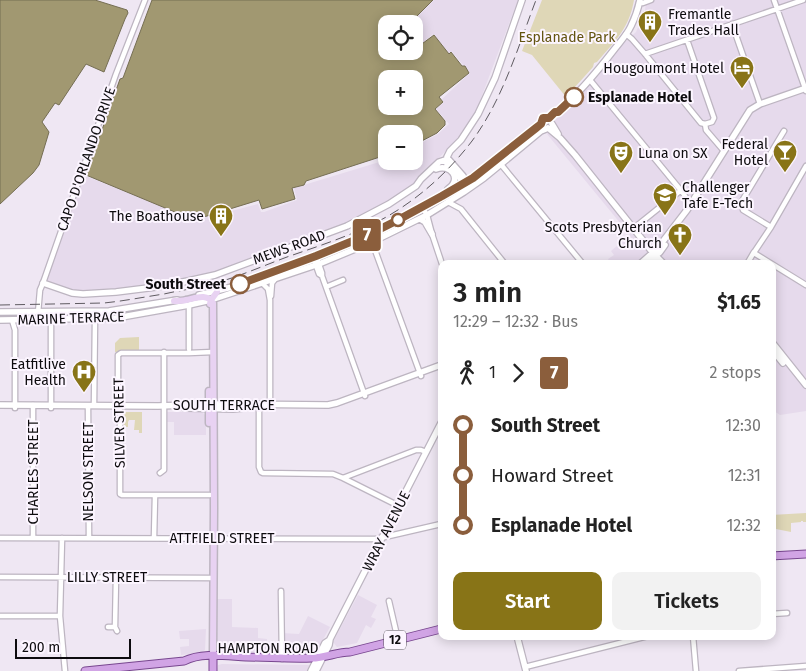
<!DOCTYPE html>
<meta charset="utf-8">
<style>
:root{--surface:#fff;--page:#f2f2f2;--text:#222;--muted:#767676;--accent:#887417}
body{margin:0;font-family:"Fira Sans",sans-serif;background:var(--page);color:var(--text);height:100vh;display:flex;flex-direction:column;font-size:19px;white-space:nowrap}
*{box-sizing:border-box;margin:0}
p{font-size:16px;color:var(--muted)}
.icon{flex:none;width:28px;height:28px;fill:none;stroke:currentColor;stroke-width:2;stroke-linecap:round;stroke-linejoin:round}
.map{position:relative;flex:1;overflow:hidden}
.panel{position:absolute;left:438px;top:260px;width:338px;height:380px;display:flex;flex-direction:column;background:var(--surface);border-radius:10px;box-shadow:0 2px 12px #0003}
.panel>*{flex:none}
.badge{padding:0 10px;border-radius:4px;font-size:18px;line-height:32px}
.fabs{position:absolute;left:378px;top:15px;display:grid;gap:10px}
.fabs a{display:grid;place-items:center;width:45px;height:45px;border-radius:10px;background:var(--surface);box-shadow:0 2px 12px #0003;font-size:25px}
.scale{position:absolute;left:15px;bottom:12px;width:116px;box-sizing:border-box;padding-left:5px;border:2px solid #0d0b0e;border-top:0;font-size:14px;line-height:18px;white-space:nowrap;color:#0d0b0e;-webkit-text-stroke:4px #fcf5ff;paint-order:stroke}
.map>.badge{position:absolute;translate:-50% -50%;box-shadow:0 0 0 2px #fff}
.legs{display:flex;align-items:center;gap:8px;height:55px;padding:0 15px;font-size:16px}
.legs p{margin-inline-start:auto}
.overview{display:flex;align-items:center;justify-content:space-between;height:85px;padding:0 15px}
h1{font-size:28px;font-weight:600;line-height:38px}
.action{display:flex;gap:10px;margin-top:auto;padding:10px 15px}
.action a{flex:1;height:58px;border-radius:10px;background:var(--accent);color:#fff;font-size:20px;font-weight:600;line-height:58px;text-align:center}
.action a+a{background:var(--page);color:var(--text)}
ul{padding:0 15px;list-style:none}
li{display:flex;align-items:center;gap:18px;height:50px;font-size:19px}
li i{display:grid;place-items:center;width:8px;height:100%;margin:0 6px;background:currentColor}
li i::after{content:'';width:12px;height:12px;margin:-6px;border:4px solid;border-radius:50%;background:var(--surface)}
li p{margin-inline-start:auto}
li:first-child i{background:linear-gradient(#0000 50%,currentColor 0)}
li:last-child i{background:linear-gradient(currentColor 50%,#0000 0)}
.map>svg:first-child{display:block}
.built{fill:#e6daec}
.green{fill:#dfd7b7}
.water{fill:#a19871;stroke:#756e53;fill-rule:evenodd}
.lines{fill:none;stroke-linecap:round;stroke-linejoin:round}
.minor-casing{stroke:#bdb5c1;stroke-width:7}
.tertiary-casing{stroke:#bdb5c1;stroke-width:8}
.secondary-casing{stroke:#bdb5c1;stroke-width:9}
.primary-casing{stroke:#78478f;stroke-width:9}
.minor{stroke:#fff;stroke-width:4.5}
.tertiary{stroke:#fff;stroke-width:5.5}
.secondary{stroke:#e8d2f2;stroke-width:6}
.primary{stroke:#d1a4e5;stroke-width:7}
.rail{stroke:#5f5b61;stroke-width:1;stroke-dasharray:10 5;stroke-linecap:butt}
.line-1-casing{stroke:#fff;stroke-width:11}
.line-1{stroke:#8b5e3c;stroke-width:8}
.stop-1-dot{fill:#fff;stroke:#8b5e3c;stroke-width:2.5}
.labels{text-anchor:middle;stroke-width:4;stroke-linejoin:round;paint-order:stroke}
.shield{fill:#fcf5ff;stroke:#555156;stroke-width:1}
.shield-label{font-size:12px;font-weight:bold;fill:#0d0b0e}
.poi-label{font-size:14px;fill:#0d0b0e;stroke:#fcf5ff;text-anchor:end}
.park-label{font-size:14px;fill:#635410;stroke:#fcf5ff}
.stop-label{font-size:14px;font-weight:bold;fill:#0d0b0e;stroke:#fcf5ff;text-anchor:start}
.street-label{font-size:14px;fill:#0d0b0e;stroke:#fcf5ff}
</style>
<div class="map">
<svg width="806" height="671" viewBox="0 0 806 671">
<rect width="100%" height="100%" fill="#efe7f3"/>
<!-- built -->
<path class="built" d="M434,0H518L475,114L459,137L415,183L360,222L210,279L84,297L40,283L78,173L191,218H195L224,213L258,204L261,212H264L297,200L294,188L386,160V161H414V147L438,134L449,124L436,109L444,102L442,99L470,73L452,52L449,53L433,34L414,50V24H410Z
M646,0H806V411L780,415L771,409V264H611L608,259L614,255L611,251L630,235L547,134L558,115L599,66L636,32L645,11Z
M167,412H202L206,416V435H174V422H167Z
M358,595L377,605L371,617L376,619L371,628L366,625L357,643L337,647L333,642Z
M217,599H232V627L258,628V638L267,639V643H281V633L299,634L308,616L330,627L315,654L257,652H223L217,647Z
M206,629L205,650L201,653L181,655L180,647L189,646V639H180L179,631Z
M222,664L309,665L310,667L307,671H217L218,665Z"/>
<!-- green -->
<path class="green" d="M542,0H634C629,29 615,41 597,62L594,63L593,67L566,97L532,55L522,51Z
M416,214L420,215L396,229L321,260L322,257L325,255Z
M139,337V351L115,352V343L120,338Z
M123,412H142V433H139V430H134L135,420H129L128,422V427H122Z
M806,513V522H803V521H801V522L791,523V532L771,528V515Z"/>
<!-- water -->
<path class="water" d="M0,0H95L127,10L128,13L125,19L104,72L86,64L59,105L55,103L42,122L49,132L39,165L33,173L0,204Z
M152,0H433L409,24H386V51H414V49H415L434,35L449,54L451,52L462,66H465L469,73L439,97L443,102L435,109L445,121V125L437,133L414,145V134H386V155L306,181L304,185L292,188L295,199L262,209L259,200L194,220L86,175L120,79L123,78ZM386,79H414V106H386Z"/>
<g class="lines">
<defs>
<path id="minor" d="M774,0L806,91
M639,3H643L651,0
M732,24L760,104
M626,34L632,39L645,54L701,123L705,124L706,130L724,151
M687,40L714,118L712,122L705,124
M645,54L803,0
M590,80L683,193L690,204
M499,162L583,264
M448,202L461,209L505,264
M422,207L427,215L432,234L442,264
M771,227L743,210L742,201L784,131
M634,228L680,191
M372,242L421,376
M755,251L771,227L806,166
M754,253L806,285
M316,256L322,273V276
M313,257L319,274L322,276L365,396
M747,264L754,252
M262,283L268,289L270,300V408
M326,287L343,280
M271,296L272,283L276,278
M189,305V349
M38,313L40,290L43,283L116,74L145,0
M12,320L15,330V408
M51,320V408
M94,405L95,319
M88,406L89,538
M262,408L259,411V467L261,472L263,473L333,474L343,478L399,506
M160,473L164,470V352
M343,478L416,450H421L426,452
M210,495H122L120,494V411L118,405V355L121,353H189L213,352
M0,538L376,539L441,524
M33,538V405
M62,538L60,616L65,671
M154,538L155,496
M0,577L213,578
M116,577L115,627L117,631
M281,591L282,659
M389,601L398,640
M771,614L787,613
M0,616H60
M108,627H115
M693,636L696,671
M525,667L648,636
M739,671L806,666"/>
<path id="tertiary" d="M552,124L558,134
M548,128L560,138L575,155L653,253L664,264
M436,169C450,163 463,179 448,189
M464,182L447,164V157L450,151L461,140L478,114L495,78L522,0
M420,219L425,222L432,234
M651,259L660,252L665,245
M640,264L657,249L687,210L750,110L760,104L806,88
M43,283L72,293L83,294L116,292L156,287L188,281L215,275L347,226L389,204L416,186L421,179L439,162L445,160H449L463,176L467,184
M199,295L232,287L321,254L370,234L422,207L466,182L537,129L541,124L543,118H549L555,112H558C578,94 596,73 613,51C619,43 627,35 631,26C635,18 638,9 640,0
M0,312L109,311L177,300
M0,320L116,318L189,305L211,300L319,264L372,242L427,215L464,192L484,178L541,131L546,129
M771,341L806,385
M771,348L783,363
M0,405L158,406L219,404L328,405L337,403L441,365
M185,408L233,409L243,408
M517,636L526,671
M311,671L325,643L328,641
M316,671L329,645L330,639L441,423"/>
<path id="secondary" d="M174,301C178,301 182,301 186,300C196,298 207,293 213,303L214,508L213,656
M210,304L211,300L217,292
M209,423V391"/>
<path id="primary" d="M771,556L806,554
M213,656V671
M85,671L184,661C202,652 226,656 246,657C267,657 290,659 312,658C325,658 337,652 350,652L441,629"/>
</defs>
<!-- minor casing -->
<use href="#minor" class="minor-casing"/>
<!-- tertiary casing -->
<use href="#tertiary" class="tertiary-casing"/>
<!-- secondary casing -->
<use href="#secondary" class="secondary-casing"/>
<!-- primary casing -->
<use href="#primary" class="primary-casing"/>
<!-- minor -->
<use href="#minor" class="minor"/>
<!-- tertiary -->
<use href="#tertiary" class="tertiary"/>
<!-- secondary -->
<use href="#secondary" class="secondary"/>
<!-- primary -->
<use href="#primary" class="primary"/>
<!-- rail -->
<path class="rail" d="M0,305L104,303C124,301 144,297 164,294C181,290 199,288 216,283C240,276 263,266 287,257C316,247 347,237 375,223C413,204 446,175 472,141C503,99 518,47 536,0"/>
</g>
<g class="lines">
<defs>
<path id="line-1" d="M240,284L316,256L370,234L398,220L442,196L473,178L536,128L541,124L543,118H549L555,112H558L574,97"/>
</defs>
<!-- line-1 casing -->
<use href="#line-1" class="line-1-casing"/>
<!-- line-1 -->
<use href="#line-1" class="line-1"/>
</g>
<!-- icons -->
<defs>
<symbol id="building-pin" viewBox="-11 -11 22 30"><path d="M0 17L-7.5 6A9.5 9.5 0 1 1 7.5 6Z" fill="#887417" stroke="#fcf5ff"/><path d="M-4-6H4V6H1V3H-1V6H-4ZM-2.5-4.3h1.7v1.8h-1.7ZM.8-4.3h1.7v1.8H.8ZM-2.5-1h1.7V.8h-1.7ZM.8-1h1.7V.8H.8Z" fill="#fff"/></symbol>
<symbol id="hotel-pin" viewBox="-11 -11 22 30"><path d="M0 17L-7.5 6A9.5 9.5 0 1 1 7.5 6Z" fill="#887417" stroke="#fcf5ff"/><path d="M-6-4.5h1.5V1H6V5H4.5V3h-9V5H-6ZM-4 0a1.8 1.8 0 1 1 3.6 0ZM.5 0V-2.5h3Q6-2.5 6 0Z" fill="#fff"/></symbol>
<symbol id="bar-pin" viewBox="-11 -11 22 30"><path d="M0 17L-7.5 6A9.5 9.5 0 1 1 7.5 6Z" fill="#887417" stroke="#fcf5ff"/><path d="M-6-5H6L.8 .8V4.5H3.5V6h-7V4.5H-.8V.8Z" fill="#fff"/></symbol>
<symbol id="theatre-pin" viewBox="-11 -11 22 30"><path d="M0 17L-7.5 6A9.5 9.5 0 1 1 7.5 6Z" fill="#887417" stroke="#fcf5ff"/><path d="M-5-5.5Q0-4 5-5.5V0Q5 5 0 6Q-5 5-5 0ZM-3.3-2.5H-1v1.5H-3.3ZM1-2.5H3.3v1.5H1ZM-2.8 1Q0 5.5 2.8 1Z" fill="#fff"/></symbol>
<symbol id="university-pin" viewBox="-11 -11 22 30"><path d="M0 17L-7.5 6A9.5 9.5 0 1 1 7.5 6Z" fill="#887417" stroke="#fcf5ff"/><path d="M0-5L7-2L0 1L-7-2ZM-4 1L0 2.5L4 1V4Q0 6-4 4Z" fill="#fff"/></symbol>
<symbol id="church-pin" viewBox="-11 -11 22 30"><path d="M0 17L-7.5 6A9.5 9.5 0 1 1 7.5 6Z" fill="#887417" stroke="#fcf5ff"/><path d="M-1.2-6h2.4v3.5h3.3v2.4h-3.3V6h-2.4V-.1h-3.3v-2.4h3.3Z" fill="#fff"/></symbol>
<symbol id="hospital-pin" viewBox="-11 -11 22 30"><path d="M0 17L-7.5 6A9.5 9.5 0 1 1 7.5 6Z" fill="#887417" stroke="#fcf5ff"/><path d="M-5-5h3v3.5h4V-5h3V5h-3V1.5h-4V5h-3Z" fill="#fff"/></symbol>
</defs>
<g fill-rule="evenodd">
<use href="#building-pin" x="636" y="8" width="28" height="38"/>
<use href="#hotel-pin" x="728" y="54" width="28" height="38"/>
<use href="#bar-pin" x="771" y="138" width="28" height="38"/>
<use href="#theatre-pin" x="607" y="139" width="28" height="38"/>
<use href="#university-pin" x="651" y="181" width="28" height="38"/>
<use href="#building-pin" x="207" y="202" width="28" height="38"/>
<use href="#church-pin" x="666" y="221" width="28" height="38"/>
<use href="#hospital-pin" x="70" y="358" width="28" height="38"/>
</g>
<!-- markers -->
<g class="stop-1-dot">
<circle cx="574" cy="97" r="9"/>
<circle cx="398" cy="220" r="6"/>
<circle cx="240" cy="284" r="9"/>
</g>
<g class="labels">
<!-- shield labels -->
<rect class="shield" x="384" y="630.5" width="22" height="19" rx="4"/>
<g class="shield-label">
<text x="395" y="644">12</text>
</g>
<!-- poi labels -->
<g class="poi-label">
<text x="668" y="19" text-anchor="start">Fremantle<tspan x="668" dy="16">Trades Hall</tspan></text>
<text x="724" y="73">Hougoumont Hotel</text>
<text x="768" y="149">Federal<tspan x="768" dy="16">Hotel</tspan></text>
<text x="638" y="158" text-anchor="start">Luna on SX</text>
<text x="682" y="192" text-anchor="start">Challenger<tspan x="682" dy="16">Tafe E-Tech</tspan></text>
<text x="204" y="221">The Boathouse</text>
<text x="662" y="232">Scots Presbyterian<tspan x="662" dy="16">Church</tspan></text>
<text x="66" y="369">Eatfitlive<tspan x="66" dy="16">Health</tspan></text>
</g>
<!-- park labels -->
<g class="park-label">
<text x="567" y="42">Esplanade Park</text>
</g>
<!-- stop labels -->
<g class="stop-label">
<text x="588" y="102">Esplanade Hotel</text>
<text x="226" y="289" text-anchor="end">South Street</text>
</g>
<!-- street labels -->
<g class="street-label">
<text transform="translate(86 159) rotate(-71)" y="5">CAPO D'ORLANDO DRIVE</text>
<text transform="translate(289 247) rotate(-20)" y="5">MEWS ROAD</text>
<text transform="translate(71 318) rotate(-2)" y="5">MARINE TERRACE</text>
<text x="224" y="410">SOUTH TERRACE</text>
<text transform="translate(119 423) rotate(-91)" y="5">SILVER STREET</text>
<text transform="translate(33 472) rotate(-90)" y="5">CHARLES STREET</text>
<text transform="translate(88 472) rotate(-90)" y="5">NELSON STREET</text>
<text transform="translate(386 531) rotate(-63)" y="5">WRAY AVENUE</text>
<text x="222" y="543">ATTFIELD STREET</text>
<text x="107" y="582">LILLY STREET</text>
<text x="268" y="653">HAMPTON ROAD</text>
</g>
</g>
</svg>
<div class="fabs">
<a><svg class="icon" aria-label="locate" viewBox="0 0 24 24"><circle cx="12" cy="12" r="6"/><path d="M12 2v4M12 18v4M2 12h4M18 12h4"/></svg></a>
<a>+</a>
<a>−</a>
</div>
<div class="scale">200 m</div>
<b class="badge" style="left:367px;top:235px;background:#8b5e3c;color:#fff">7</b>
<section class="panel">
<div class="overview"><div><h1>3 min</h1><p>12:29 – 12:32 · Bus</p></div><b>$1.65</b></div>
<div class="legs"><svg class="icon" aria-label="walk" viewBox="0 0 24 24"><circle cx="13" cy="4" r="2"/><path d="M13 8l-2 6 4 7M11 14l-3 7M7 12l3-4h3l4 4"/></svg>1<svg class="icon" aria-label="forward" viewBox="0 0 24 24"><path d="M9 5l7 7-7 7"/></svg><b class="badge" style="background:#8b5e3c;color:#fff">7</b><p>2 stops</p></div>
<ul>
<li><i style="color:#8b5e3c"></i><b>South Street</b><p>12:30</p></li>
<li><i style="color:#8b5e3c"></i><span>Howard Street</span><p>12:31</p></li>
<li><i style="color:#8b5e3c"></i><b>Esplanade Hotel</b><p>12:32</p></li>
</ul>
<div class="action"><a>Start</a><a>Tickets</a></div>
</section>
</div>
